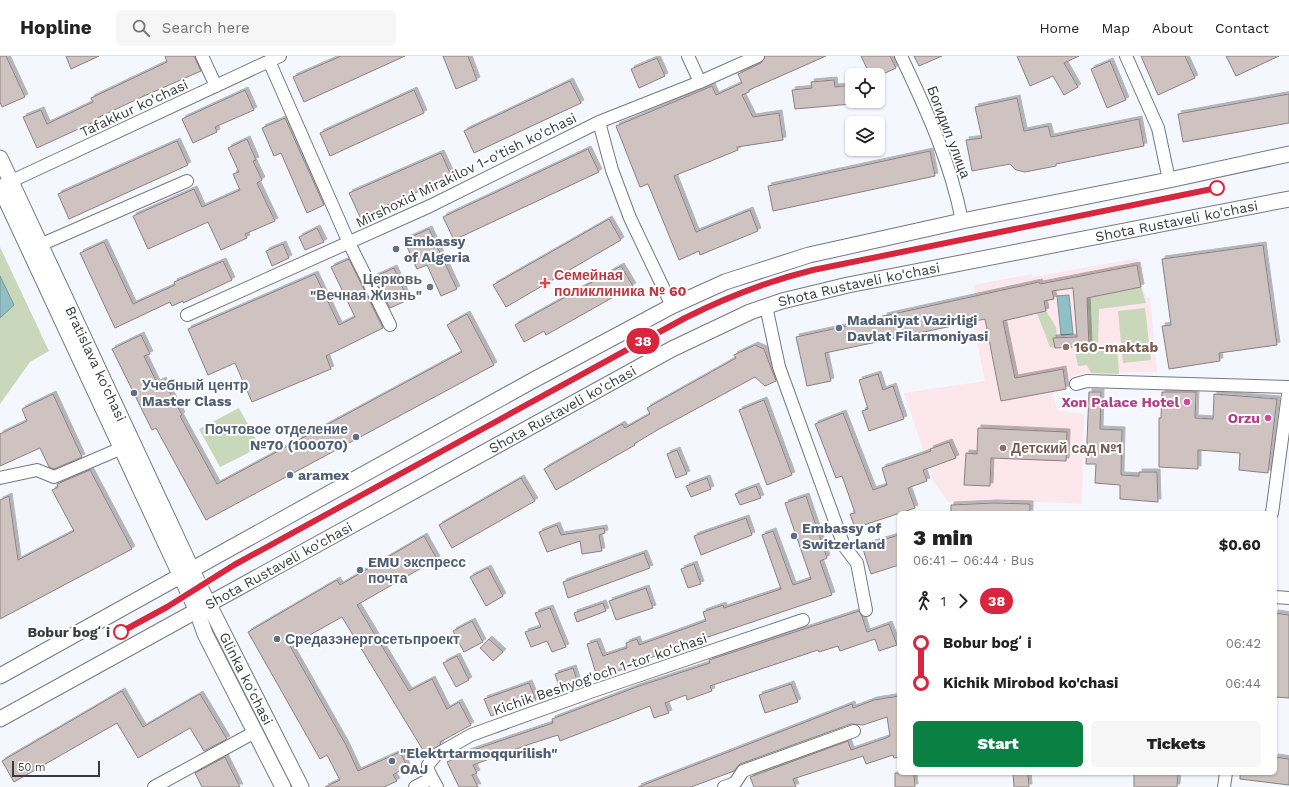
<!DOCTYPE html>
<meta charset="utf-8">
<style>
:root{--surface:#fff;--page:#f6f6f6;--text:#222;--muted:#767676;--line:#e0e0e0;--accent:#0b8043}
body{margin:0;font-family:"Work Sans",sans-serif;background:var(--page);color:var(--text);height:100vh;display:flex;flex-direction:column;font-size:15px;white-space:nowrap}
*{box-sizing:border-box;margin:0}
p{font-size:13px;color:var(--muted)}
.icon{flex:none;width:22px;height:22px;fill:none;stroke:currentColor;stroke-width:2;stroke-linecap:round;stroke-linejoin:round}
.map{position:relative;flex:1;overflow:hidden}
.details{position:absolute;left:897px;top:455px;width:380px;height:264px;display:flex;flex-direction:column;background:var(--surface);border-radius:6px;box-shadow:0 1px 3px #0004}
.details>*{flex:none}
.badge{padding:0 8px;border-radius:13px;font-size:14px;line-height:26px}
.fabs{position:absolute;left:845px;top:12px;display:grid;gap:8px}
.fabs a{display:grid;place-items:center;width:40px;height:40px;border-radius:6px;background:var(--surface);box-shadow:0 1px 3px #0004;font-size:20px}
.scale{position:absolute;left:12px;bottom:10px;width:88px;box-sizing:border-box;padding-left:4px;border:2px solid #393b3e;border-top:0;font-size:11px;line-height:14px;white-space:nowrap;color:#393b3e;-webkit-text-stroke:3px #fff;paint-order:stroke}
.map>.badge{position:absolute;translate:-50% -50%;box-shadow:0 0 0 2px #fff}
.legs{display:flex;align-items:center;gap:6px;height:44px;padding:0 16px;font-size:13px}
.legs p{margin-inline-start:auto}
.summary{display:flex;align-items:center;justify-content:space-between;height:68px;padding:0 16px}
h1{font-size:22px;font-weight:800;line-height:30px}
.button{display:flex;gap:8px;margin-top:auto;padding:8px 16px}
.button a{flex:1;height:46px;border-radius:6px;background:var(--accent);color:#fff;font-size:16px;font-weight:800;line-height:46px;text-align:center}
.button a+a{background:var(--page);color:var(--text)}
ul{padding:0 16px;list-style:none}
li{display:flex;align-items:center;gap:14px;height:40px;font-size:15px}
li i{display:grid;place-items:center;width:6px;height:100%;margin:0 5px;background:currentColor}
li i::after{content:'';width:10px;height:10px;margin:-5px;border:3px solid;border-radius:50%;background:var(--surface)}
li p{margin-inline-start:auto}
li:first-child i{background:linear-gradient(#0000 50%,currentColor 0)}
li:last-child i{background:linear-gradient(currentColor 50%,#0000 0)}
header{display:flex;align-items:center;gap:24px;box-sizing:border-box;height:56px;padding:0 20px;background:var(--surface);border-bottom:1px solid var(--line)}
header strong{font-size:19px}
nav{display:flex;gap:22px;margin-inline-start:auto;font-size:14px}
.search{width:280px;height:36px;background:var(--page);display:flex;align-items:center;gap:10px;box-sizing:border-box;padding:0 14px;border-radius:6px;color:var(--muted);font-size:15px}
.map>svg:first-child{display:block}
.education{fill:#fce7ec}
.green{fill:#c9d7ba}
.water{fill:#90bfc5;stroke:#76979c}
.building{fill:#cec3c1;stroke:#8b817f;filter:url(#shadow)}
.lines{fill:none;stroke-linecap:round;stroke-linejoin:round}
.minor-casing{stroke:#757880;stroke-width:14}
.major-casing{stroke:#757880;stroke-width:17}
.minor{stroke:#fff;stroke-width:12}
.major{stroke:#fff;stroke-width:15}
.line-1-casing{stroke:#fff;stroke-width:9}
.line-1{stroke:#d7263d;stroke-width:6}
.stop-1-dot{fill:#fff;stroke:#d7263d;stroke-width:2}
.service-dot{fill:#5c6f8a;stroke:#fff;stroke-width:1.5}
.health-dot{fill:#e0444e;stroke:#fff;stroke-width:1.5}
.worship-dot{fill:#6b7280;stroke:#fff;stroke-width:1.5}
.education-dot{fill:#8d6e63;stroke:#fff;stroke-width:1.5}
.hotel-dot{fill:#d1479c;stroke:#fff;stroke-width:1.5}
.labels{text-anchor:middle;stroke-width:4;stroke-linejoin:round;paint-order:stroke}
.street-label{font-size:14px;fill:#393b3e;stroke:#fff}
.service-label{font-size:14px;font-weight:bold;fill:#4e5e75;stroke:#fff;text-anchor:start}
.health-label{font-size:14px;font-weight:bold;fill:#be3a42;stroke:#fff;text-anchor:start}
.worship-label{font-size:14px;font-weight:bold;fill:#5b616d;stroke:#fff;text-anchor:end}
.education-label{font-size:14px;font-weight:bold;fill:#785e54;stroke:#fff;text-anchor:start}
.hotel-label{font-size:14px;font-weight:bold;fill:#b23c85;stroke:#fff;text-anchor:end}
.stop-label{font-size:14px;font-weight:bold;fill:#393b3e;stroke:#fff;text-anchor:end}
</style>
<header>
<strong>Hopline</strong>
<div class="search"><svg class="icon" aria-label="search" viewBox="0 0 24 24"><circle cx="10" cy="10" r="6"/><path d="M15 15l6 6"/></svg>Search here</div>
<nav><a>Home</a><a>Map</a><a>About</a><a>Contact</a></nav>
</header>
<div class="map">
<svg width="1289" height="731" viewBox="0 0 1289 731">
<defs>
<filter id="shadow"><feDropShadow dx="3" dy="-3" stdDeviation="0" flood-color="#0004"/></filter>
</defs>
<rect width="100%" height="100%" fill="#f4f7fe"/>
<!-- education -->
<path class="education" d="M1139,202L1141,228L1146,241L1150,242L1157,316L1082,317L1065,324L1066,333L1053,337L1057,354L1084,358L1082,448L994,444L948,446L934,426L904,337L985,325L973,267L981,265L974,229L1031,218L1033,221Z"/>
<!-- green -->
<path class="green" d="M0,191L49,295L30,306L0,348Z
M1141,231L1146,247L1099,253L1098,290L1117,288L1119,318L1091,317L1087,309L1078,310L1074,291L1089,290L1087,242Z
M1145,252L1151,304L1123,307L1118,255Z
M1046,255L1056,271L1057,282H1053L1055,292L1050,291L1037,257Z
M239,352L260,391L220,411L199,373Z"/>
<!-- water -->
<path class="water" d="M0,220L14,249L0,262Z
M1069,239L1073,278L1061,279L1057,240Z"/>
<!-- building -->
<path class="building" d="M0,0H6L25,41L2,51L0,46Z
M66,0H99L71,13Z
M165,0H194L201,15L144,40L97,62L98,64L37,92L23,61L41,54L47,68L93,46L91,42L167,6Z
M341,0H405L304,46L293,21Z
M443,0H468L477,24L456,33Z
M765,0H826L749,34V36L742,39L753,61L779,57L783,84L737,91L738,94L674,120L696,176L750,154L758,175L700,199L699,195L679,204L648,128L640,131L616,70L712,30L716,39L742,27L738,18L761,7Z
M861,0H890L896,12L881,19H870Z
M914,0H942L919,10Z
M1017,0H1079L1064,7L1078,31L1064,39L1053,20L1030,30Z
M1141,0H1185L1195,22L1158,39Z
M1226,0H1279L1236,20Z
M657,2L665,20L639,32L631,13Z
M1110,5L1126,44L1107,52L1091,13Z
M834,24L835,31L852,29V48L795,53L792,34L812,32L811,26Z
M570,25L581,47L474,97L464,75Z
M245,34L254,54L215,71L217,76L193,87L182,63Z
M414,34L424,57L330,100L320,77Z
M1289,38V67L1183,86L1178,58Z
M1017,42L1024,75L1048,70L1051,81L1139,63L1144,90L1056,108V110L1025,116L1016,114L1010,108L972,115L966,84L982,82L975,51Z
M285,62L324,149L307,157L281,97L274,100L262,72Z
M247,83L256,104L253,105L262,124L257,127L275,165L245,178L247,182L221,194L208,166L148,193L133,160L194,133L202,151L240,134L233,118L239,116L228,92Z
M177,85L188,109L69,163L58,138Z
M588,93L599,116L454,184L443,161Z
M930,95L935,120L773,155L768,130Z
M441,97L452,121L360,161L349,137Z
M609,163L621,184L506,251L493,229Z
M317,172L324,186L305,194L299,181Z
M429,173L457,233L441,240L427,209L417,213L404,184Z
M104,186L133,248L175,229L174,226L223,205L232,224L183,247V245L172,250L170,246L115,272L80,197Z
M283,188L289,202L272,210L266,195Z
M1263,189L1277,289L1219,297L1220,305L1169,313L1162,270L1171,269L1162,203Z
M349,203L383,272L326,300L331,313L252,346L235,307L208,319L188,273L315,218L339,269L355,261L331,211Z
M1137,209L1141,231L1087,242L1089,290L1055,292L1053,282L1077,281L1073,232L1052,235L1054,243L1044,245L1046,255L1003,265L1015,322L1063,313L1066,333L1001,345L985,263L825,297L831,325L807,330L796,281L884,262V260L1039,226L1040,228Z
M621,210L633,230L546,279L544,275L524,286L515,269Z
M394,212L408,244L390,252L374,221Z
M467,258L494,309L206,464L156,372L152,374L112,293L141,279L150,298L144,300L157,327L163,324L182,359L180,360L217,428L462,296L447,269Z
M755,289L764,293L776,325L765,330L755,321L659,373L634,388L635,389L556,434L544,413L622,368L625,372L650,358L647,352L736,302L734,299Z
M878,318L883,334L893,330L904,363L869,375L862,355L868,353L859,324Z
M1089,336H1101L1100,373L1122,374L1121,419L1139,420V416H1157L1158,446L1120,443V429L1095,427L1096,408H1086Z
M1162,336H1196L1195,362L1213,363L1214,338L1277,343L1268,417L1239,414L1240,397L1198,394V413L1159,411V362H1161Z
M53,338L82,401L54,413L49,411L40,392L0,410V378L27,365L22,353Z
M764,344L792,419L767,429L739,354Z
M843,357L873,434L887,429L882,412L931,395L930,393L949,386L956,402L923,414L927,425L908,432L915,452L855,472L850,458L855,457L842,420L836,422L815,368Z
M978,372L1067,376L1066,405L991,402L990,430L964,429L966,397L977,398Z
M677,394L687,418L676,422L667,398Z
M90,414L132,493L0,563V444L9,440L18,504L74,475L52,434L58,431L57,428Z
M521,422L535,445L452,492L439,469Z
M707,422L711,433L691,441L686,430Z
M756,430L761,442L740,449L735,438Z
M806,440L827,502L820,505L832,539L702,583L644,604V607L597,621L587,588L597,585L603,600L627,592L626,587L637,583L639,589L706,565L703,556L723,549L724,552L781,533L762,479L773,475L793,529L811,523L785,447Z
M994,447L1030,448V457H951V449Z
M746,462L752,479L701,499L694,480Z
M557,469L561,479L604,472L605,477L599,479L602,495L582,498L580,485L547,496L539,476Z
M899,479V509L871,518L862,490Z
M424,480L437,503L357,549L409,635L432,623L447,653L459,646L471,669L440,686L441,688L426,699L342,561L290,590L346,689L358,715L400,696L407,710L393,719L397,725L384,731H325L340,724L327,699L320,703L248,576L337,524L340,529Z
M644,497L650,512L568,542L563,526Z
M694,508L701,528L688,532L681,513Z
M488,512L503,540L486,550L470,521Z
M646,532L653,552L616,564L609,545Z
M603,547L606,555L577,566L574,557Z
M550,552L566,591L552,596L547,585L531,591L525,576L541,571L535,557Z
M859,555L862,560L867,576L889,568L897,589L879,595L875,583L840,595L838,590L819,596L818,594L710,630L712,635L687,644L686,639L665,647L669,657L654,662L650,650L560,685L558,679L530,688L473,709L477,717L472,719L478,731H459L447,706L467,696L553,667L552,663L639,630L710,607L709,604Z
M1275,557L1289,559V642L1275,641Z
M472,565L483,586L464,596L453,575Z
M489,583L503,596L493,605L480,592Z
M457,600L469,624L456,631L443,607Z
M573,612L578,627L560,634L555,618Z
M529,627L536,644L491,660L484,643Z
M791,628L798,646L765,657L759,639Z
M122,635L143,671L200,638L227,683L204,695L190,672L138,702L117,667L14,726L2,705Z
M899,640V701L894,702L893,699L866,708L863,700L793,723L796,731H754L750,721L848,685L851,694L886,682L890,680L887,661L863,669L851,668L740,708L734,715L691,731H638L852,648L853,652L874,644Z
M225,701L240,731H202L195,717Z
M1275,701L1289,703V729L1240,723V717H1275Z
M895,717H914L915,731H895Z
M1013,717H1028L1029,731H1014Z
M1134,717H1178L1177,731H1134Z"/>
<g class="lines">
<defs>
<path id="minor" d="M202,0L216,30
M688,0L700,26
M901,0C926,53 951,107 962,165
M1126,0L1158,72L1169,124
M269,5L349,187L390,269
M599,66L612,114L630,162L672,250
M3,129L280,0
M33,192L187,125
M766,250L779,311L844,490L857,507L866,554
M187,259L430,150L599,66L700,26L758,0
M1076,328L1087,325L1289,331
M0,422L37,414L54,421L129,389
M1272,457L1289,331
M1275,541L1289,542
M432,722L428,714V709L436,699L471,679L593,635L803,564
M154,731L255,676
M415,731L432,722L437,731
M724,731L735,727L743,715L854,675
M1224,731L1226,717"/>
<g id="major">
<path id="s1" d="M0,102L199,529L301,731"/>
<path d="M0,131L197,555L205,578L283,731"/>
<path d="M0,620L530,326L672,250L725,226L809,199L962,165L1169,124L1289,98"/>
<path id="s2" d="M0,663L672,293L750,256L782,245L848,229L1289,143"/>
</g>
</defs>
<!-- minor casing -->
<use href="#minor" class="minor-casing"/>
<!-- major casing -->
<use href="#major" class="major-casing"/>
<!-- minor -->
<use href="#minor" class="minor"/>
<!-- major -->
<use href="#major" class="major"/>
</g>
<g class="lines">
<defs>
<path id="line-1" d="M121,576L167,551L234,509L685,262C727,241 768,225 813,214L1217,132"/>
</defs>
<!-- line-1 casing -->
<use href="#line-1" class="line-1-casing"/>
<!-- line-1 -->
<use href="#line-1" class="line-1"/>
</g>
<!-- markers -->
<g class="stop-1-dot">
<circle cx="1217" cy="132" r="7"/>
<circle cx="121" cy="576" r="7"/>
</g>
<g class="service-dot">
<circle cx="396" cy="193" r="4"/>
<circle cx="839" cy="272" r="4"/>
<circle cx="134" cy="337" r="4"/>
<circle cx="356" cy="381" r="4"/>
<circle cx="290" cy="419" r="4"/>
<circle cx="794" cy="480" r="4"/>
<circle cx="360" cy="514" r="4"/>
<circle cx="277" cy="583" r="4"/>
<circle cx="392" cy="705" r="4"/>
</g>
<path class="health-dot" d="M543 221h4v4h4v4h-4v4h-4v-4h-4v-4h4z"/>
<circle class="worship-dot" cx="430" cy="231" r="4"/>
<g class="education-dot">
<circle cx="1066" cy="291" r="4"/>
<circle cx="1003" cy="392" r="4"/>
</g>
<g class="hotel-dot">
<circle cx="1187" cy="346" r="4"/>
<circle cx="1268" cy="362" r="4"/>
</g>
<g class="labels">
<!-- street labels -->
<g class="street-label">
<text transform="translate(134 52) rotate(-25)" y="5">Tafakkur ko'chasi</text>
<text transform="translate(949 76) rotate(69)" y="5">Богидил улица</text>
<text transform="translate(466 114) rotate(-26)" y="5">Mirshoxid Mirakilov 1-o'tish ko'chasi</text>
<text dy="5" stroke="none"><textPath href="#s2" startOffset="1290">Shota Rustaveli ko'chasi</textPath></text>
<text dy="5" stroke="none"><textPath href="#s2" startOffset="966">Shota Rustaveli ko'chasi</textPath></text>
<text dy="5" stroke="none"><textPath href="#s1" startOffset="227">Bratislava ko'chasi</textPath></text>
<text dy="5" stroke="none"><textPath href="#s2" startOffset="642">Shota Rustaveli ko'chasi</textPath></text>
<text dy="5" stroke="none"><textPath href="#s2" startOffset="318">Shota Rustaveli ko'chasi</textPath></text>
<text transform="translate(600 618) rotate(-19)" y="5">Kichik Beshyog'och 1-tor ko'chasi</text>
<text dy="5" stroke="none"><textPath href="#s1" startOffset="576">Glinka ko'chasi</textPath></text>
</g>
<!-- service labels -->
<g class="service-label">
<text x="404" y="190">Embassy<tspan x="404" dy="16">of Algeria</tspan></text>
<text x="847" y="269">Madaniyat Vazirligi<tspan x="847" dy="16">Davlat Filarmoniyasi</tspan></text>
<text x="142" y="334">Учебный центр<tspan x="142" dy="16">Master Class</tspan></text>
<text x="348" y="378" text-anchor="end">Почтовое отделение<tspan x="348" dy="16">№70 (100070)</tspan></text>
<text x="298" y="424">aramex</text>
<text x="802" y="477">Embassy of<tspan x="802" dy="16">Switzerland</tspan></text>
<text x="368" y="511">EMU экспресс<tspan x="368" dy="16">почта</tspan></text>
<text x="285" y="588">Средазэнергосетьпроект</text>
<text x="400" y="702">"Elektrtarmoqqurilish"<tspan x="400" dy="16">OAJ</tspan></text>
</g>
<!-- health labels -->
<g class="health-label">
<text x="554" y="224">Семейная<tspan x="554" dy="16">поликлиника № 60</tspan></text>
</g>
<!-- worship labels -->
<g class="worship-label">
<text x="422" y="228">Церковь<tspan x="422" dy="16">"Вечная Жизнь"</tspan></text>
</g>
<!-- education labels -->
<g class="education-label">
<text x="1074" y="296">160-maktab</text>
<text x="1011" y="397">Детский сад №1</text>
</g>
<!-- hotel labels -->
<g class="hotel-label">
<text x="1179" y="351">Xon Palace Hotel</text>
<text x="1260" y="367">Orzu</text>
</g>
<!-- stop labels -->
<g class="stop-label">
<text x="110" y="581">Bobur bogʻi</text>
</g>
</g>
</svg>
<div class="fabs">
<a><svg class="icon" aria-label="locate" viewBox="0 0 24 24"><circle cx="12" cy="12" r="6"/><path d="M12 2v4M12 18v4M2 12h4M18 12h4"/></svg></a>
<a><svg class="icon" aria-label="layers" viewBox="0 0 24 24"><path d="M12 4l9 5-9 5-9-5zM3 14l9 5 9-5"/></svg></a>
</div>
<div class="scale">50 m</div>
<b class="badge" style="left:643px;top:285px;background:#d7263d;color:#fff">38</b>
<section class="details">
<div class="summary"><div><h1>3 min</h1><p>06:41 – 06:44 · Bus</p></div><b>$0.60</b></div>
<div class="legs"><svg class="icon" aria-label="walk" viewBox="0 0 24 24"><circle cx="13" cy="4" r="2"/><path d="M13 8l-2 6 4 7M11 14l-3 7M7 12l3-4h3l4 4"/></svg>1<svg class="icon" aria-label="forward" viewBox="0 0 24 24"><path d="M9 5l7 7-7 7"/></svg><b class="badge" style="background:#d7263d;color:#fff">38</b></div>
<ul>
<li><i style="color:#d7263d"></i><b>Bobur bogʻi</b><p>06:42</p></li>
<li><i style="color:#d7263d"></i><b>Kichik Mirobod ko'chasi</b><p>06:44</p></li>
</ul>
<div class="button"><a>Start</a><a>Tickets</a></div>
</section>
</div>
